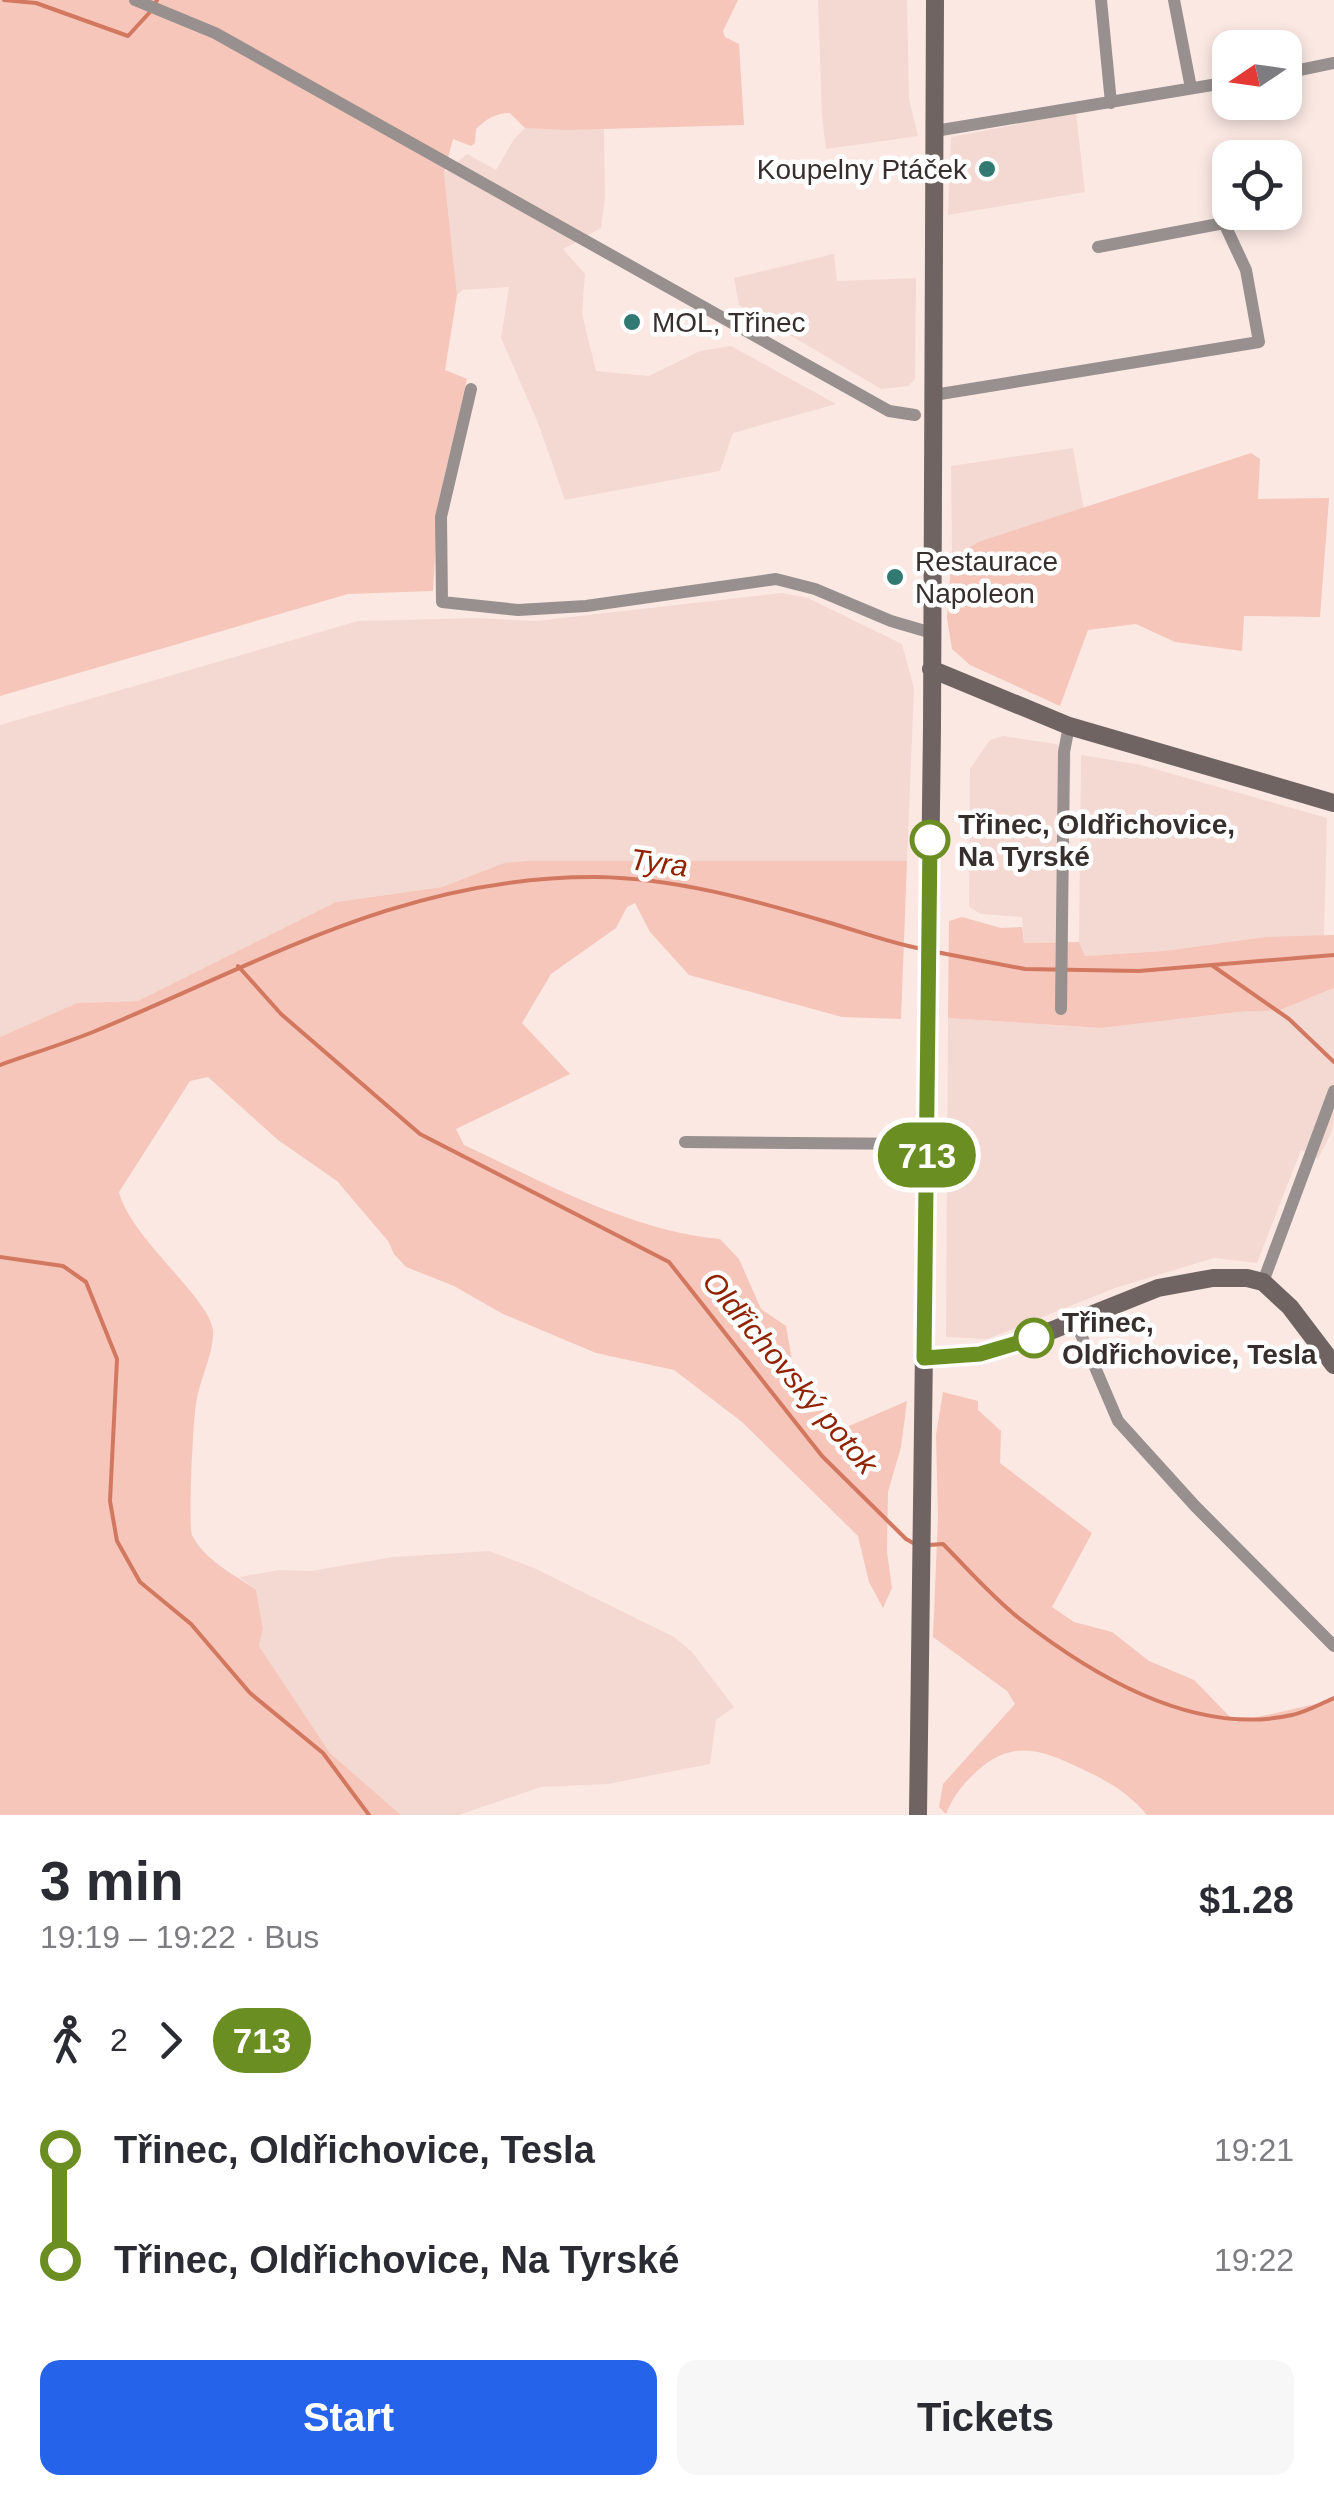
<!DOCTYPE html>
<meta charset="utf-8">
<style>
:root{--surface:#fff;--page:#f7f7f7;--text:#2b2b33;--muted:#7c7c81;--accent:#2563eb}
body{margin:0;font-family:Helvetica,sans-serif;background:var(--page);color:var(--text);height:100vh;display:flex;flex-direction:column;font-size:38px;white-space:nowrap}
*{box-sizing:border-box;margin:0}
p{font-size:32px;color:var(--muted)}
.icon{flex:none;width:55px;height:55px;fill:none;stroke:currentColor;stroke-width:2;stroke-linecap:round;stroke-linejoin:round}
.map{position:relative;height:1815px;overflow:hidden}
.side{display:flex;flex-direction:column;background:var(--surface);flex:1}
.side>*{flex:none}
.badge{padding:0 20px;border-radius:32px;font-size:35px;line-height:65px}
.needle{width:65px;rotate:257deg}
.buttons{position:absolute;left:1212px;top:30px;display:grid;gap:20px}
.buttons a{display:grid;place-items:center;width:90px;height:90px;border-radius:20px;background:var(--surface);box-shadow:0 5px 15px #0003;font-size:50px}
.map>.badge{position:absolute;translate:-50% -50%;box-shadow:0 0 0 5px #fff}
.legs{display:flex;align-items:center;gap:15px;height:110px;padding:0 40px;font-size:32px}
.legs p{margin-inline-start:auto}
.head{display:flex;align-items:center;justify-content:space-between;height:170px;padding:0 40px}
h1{font-size:55px;font-weight:700;line-height:75px}
.primary-button{display:flex;gap:20px;margin-top:auto;padding:20px 40px}
.primary-button a{flex:1;height:115px;border-radius:20px;background:var(--accent);color:#fff;font-size:40px;font-weight:700;line-height:115px;text-align:center}
.primary-button a+a{background:var(--page);color:var(--text)}
ul{padding:0 40px;list-style:none}
li{display:flex;align-items:center;gap:35px;height:110px;font-size:38px}
li i{display:grid;place-items:center;width:15px;height:100%;margin:0 12px;background:currentColor}
li i::after{content:'';width:25px;height:25px;margin:-12px;border:8px solid;border-radius:50%;background:var(--surface)}
li p{margin-inline-start:auto}
li:first-child i{background:linear-gradient(#0000 50%,currentColor 0)}
li:last-child i{background:linear-gradient(currentColor 50%,#0000 0)}
.map>svg:first-child{display:block}
.built{fill:#f4d9d2}
.green{fill:#f5c6b9}
.lines{fill:none;stroke-linecap:round;stroke-linejoin:round}
.stream{stroke:#d37860;stroke-width:4}
.street{stroke:#97908e;stroke-width:12}
.secondary{stroke:#6f6461;stroke-width:18}
.line-1-casing{stroke:#fff;stroke-width:22}
.line-1{stroke:#6b8e23;stroke-width:15}
.poi-dot{fill:#327971;stroke:#fff;stroke-width:4}
.stop-1-dot{fill:#fff;stroke:#6b8e23;stroke-width:5}
.labels{text-anchor:middle;stroke-width:9;stroke-linejoin:round;paint-order:stroke}
.poi-label{font-size:28px;fill:#362f2d;stroke:#fff;text-anchor:start}
.stop-label{font-size:28px;font-weight:bold;fill:#362f2d;stroke:#fff;text-anchor:start}
.water-label{font-size:30px;font-style:italic;fill:#902300;stroke:#fff}
</style>
<div class="map">
<svg width="1334" height="1815" viewBox="0 0 1334 1815">
<rect width="100%" height="100%" fill="#fbe8e3"/>
<!-- built -->
<path class="built" d="M818,0H907L909,99L918,136L826,149L822,117Z
M1076,113L1085,192L948,215L951,137Z
M525,128L604,129L605,198L601,228L563,249L585,274L582,314L596,371L649,376L700,351L731,346L836,404L733,433L720,471L565,500L538,423L501,338L509,287L463,290L457,295L444,173L467,154L496,170L514,139Z
M834,254L837,281L916,278L915,379L908,386L881,389L739,305L734,278Z
M1073,448L1084,510L978,542L957,554L952,551L951,466Z
M782,593L808,598L902,644L914,688L907,861L504,863L442,887L336,902L138,1001L77,1003L0,1037V725L358,621L476,618L536,621Z
M1003,736L1056,744L1071,754L1067,942L1024,943L1022,917L981,914L969,907L970,769L990,740Z
M1081,755L1141,765L1327,818L1324,936L1265,937L1164,951L1085,956L1079,942Z
M1334,988V1121L1331,1133L1318,1159L1301,1150L1257,1263L1214,1258L1115,1288L988,1339L946,1337L948,1018L1101,1028L1238,1012L1280,1010Z
M489,1551L534,1568L674,1637L692,1652L734,1707L716,1720L710,1764L608,1784L541,1787L459,1815H401L330,1753L259,1646L263,1629L256,1590L239,1577L279,1570L311,1571L393,1557Z"/>
<!-- green -->
<path class="green" d="M0,0H738L723,31L725,37L739,44L744,125L568,130L525,128L510,113C496,113 486,119 476,129L475,143L471,146L453,139L444,173L457,295L445,370L467,379L438,503L433,591L348,594L0,696Z
M1251,453L1260,459L1258,499L1329,498L1320,617L1244,616L1242,651L1175,642L1136,624L1088,630L1060,706L970,665L952,649L947,618L952,551L958,554L978,542Z
M527,861H907L901,1019L842,1017L689,975L650,932L635,903L627,907L616,928L551,974L522,1023L570,1074L456,1129L464,1145C546,1183 629,1230 720,1239L739,1259L761,1309L786,1326L796,1383L842,1429L907,1401L901,1447L888,1492L887,1552L892,1588L883,1608L869,1582L858,1536L742,1422L674,1370L596,1353L503,1314L454,1286L406,1267L394,1254L388,1241L337,1181L278,1140L208,1077L190,1081L119,1192C131,1239 211,1299 213,1331C214,1351 201,1378 197,1398C193,1413 188,1526 192,1535C205,1561 234,1574 256,1590L263,1629L259,1646L330,1753L401,1815H0V1037L77,1003L138,1001L336,902L442,887L504,863Z
M962,917L1001,928L1022,927L1024,943L1079,942L1085,956L1164,951L1265,937L1334,935V988L1280,1010L1238,1012L1101,1028L948,1018L949,921Z
M943,1392L978,1401V1410L1001,1431L1000,1463L1092,1533L1052,1607L1074,1622L1112,1632L1149,1661L1194,1680L1235,1722L1334,1700V1815H1147C1130,1794 1108,1781 1084,1770C1043,1750 1014,1738 977,1771C962,1785 954,1795 946,1814L939,1807L943,1784L1015,1704L1007,1691L933,1637L938,1517L936,1435Z"/>
<g class="lines">
<!-- stream -->
<path class="stream" d="M4,0L36,3L128,36L150,12L157,0
M936,952L1025,969L1139,971L1334,955
M238,966L281,1014L420,1134L669,1262L822,1456L906,1539L915,1544
M1213,966L1289,1019L1334,1062
M0,1065C31,1054 63,1044 93,1032C263,962 405,876 597,877C674,878 754,900 827,922C858,931 890,943 922,949
M0,1257L63,1266L86,1282L117,1359L110,1501L117,1541L140,1582L191,1624L250,1693L323,1753L369,1815
M929,1545L943,1544C968,1569 992,1597 1020,1619C1093,1676 1195,1737 1292,1715C1306,1712 1320,1704 1334,1698"/>
<!-- street -->
<path class="street" d="M135,0L215,33L889,411L915,415
M1101,0L1111,103
M1174,0L1191,88
M1285,73L1334,63
M935,131L1230,82
M471,389L441,517L442,602L518,610L586,606L776,579L815,589L891,621L932,633
M934,395L1259,342L1246,270L1224,223L1098,247
M1061,1009L1064,752L1069,726
M685,1142L927,1144
M1263,1282L1334,1091
M1076,1323L1118,1421L1195,1506L1334,1646"/>
<!-- secondary -->
<path class="secondary" d="M931,669L1069,726L1334,803
M924,1358L981,1354L1013,1346L1158,1288L1213,1278H1247L1263,1282L1290,1307L1334,1365
M918,1815L932,728L935,0"/>
</g>
<g class="lines">
<defs>
<path id="line-1" d="M930,840L924,1358L980,1354L1034,1338"/>
</defs>
<!-- line-1 casing -->
<use href="#line-1" class="line-1-casing"/>
<!-- line-1 -->
<use href="#line-1" class="line-1"/>
</g>
<!-- markers -->
<g class="poi-dot">
<circle cx="987" cy="169" r="10"/>
<circle cx="632" cy="322" r="10"/>
<circle cx="895" cy="577" r="10"/>
</g>
<g class="stop-1-dot">
<circle cx="930" cy="840" r="18"/>
<circle cx="1034" cy="1338" r="18"/>
</g>
<g class="labels">
<!-- poi labels -->
<g class="poi-label">
<text x="967" y="179" text-anchor="end">Koupelny Ptáček</text>
<text x="652" y="332">MOL, Třinec</text>
<text x="915" y="571">Restaurace<tspan x="915" dy="32">Napoleon</tspan></text>
</g>
<!-- stop labels -->
<g class="stop-label">
<text x="958" y="834">Třinec, Oldřichovice,<tspan x="958" dy="32">Na Tyrské</tspan></text>
<text x="1062" y="1332">Třinec,<tspan x="1062" dy="32">Oldřichovice, Tesla</tspan></text>
</g>
<!-- water labels -->
<g class="water-label">
<text transform="translate(659 863) rotate(8)" y="10">Tyra</text>
<text transform="translate(790 1373) rotate(50)" y="10">Oldřichovský potok</text>
</g>
</g>
</svg>
<div class="buttons">
<a><svg class="needle" viewBox="-14 -14 28 28"><path d="M0-13l5 13h-10z" fill="#e53935"/><path d="M0 13l5-13h-10z" fill="#7c7c81"/></svg></a>
<a><svg class="icon" aria-label="locate" viewBox="0 0 24 24"><circle cx="12" cy="12" r="6"/><path d="M12 2v4M12 18v4M2 12h4M18 12h4"/></svg></a>
</div>
<b class="badge" style="left:927px;top:1155px;background:#6b8e23;color:#fff">713</b>
</div>
<section class="side">
<div class="head"><div><h1>3 min</h1><p>19:19 – 19:22 · Bus</p></div><b>$1.28</b></div>
<div class="legs"><svg class="icon" aria-label="walk" viewBox="0 0 24 24"><circle cx="13" cy="4" r="2"/><path d="M13 8l-2 6 4 7M11 14l-3 7M7 12l3-4h3l4 4"/></svg>2<svg class="icon" aria-label="forward" viewBox="0 0 24 24"><path d="M9 5l7 7-7 7"/></svg><b class="badge" style="background:#6b8e23;color:#fff">713</b></div>
<ul>
<li><i style="color:#6b8e23"></i><b>Třinec, Oldřichovice, Tesla</b><p>19:21</p></li>
<li><i style="color:#6b8e23"></i><b>Třinec, Oldřichovice, Na Tyrské</b><p>19:22</p></li>
</ul>
<div class="primary-button"><a>Start</a><a>Tickets</a></div>
</section>
